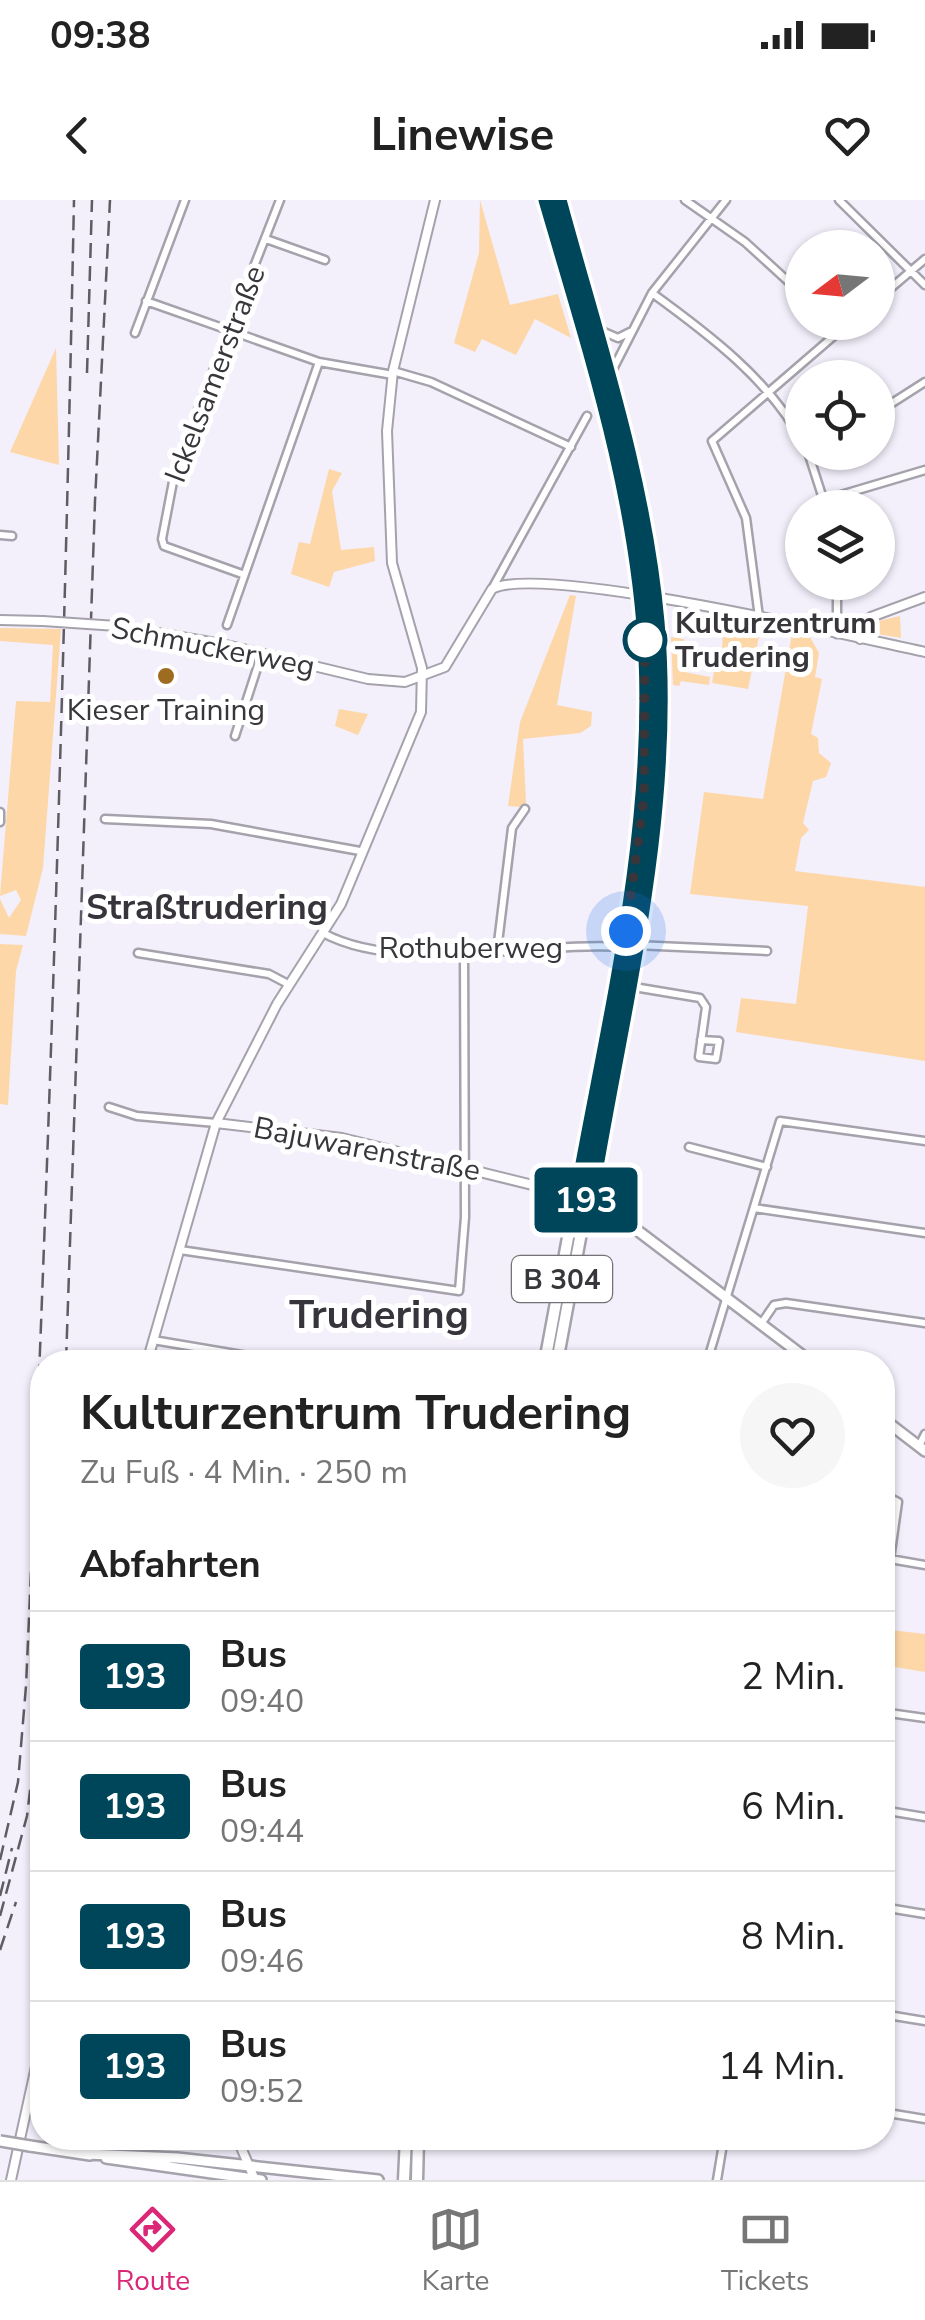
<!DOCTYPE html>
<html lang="de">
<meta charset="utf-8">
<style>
:root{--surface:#fff;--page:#f6f6f6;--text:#222;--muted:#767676;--line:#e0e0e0;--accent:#db2777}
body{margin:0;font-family:"Nunito Sans",sans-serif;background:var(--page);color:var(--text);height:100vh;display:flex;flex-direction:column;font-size:38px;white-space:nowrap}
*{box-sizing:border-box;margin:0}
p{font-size:32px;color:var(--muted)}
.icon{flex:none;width:55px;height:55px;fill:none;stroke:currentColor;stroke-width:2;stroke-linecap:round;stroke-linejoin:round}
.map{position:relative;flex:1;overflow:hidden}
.sheet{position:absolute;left:30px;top:1150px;width:865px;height:800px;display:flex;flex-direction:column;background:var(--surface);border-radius:40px;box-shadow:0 2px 8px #0004}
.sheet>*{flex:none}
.badge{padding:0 20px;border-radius:8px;font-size:35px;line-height:65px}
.needle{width:65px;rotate:254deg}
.tools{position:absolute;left:785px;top:30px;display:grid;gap:20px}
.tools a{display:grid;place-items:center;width:110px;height:110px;border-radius:50%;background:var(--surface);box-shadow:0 2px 8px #0004;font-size:50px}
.you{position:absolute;width:50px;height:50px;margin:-25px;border:8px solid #fff;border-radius:50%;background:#1a73e8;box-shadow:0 0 0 15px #1a73e833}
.map>.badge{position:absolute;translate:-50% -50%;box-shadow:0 0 0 5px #fff}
h2{padding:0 50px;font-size:38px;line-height:90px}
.round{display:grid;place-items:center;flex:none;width:105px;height:105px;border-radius:52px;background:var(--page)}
.overview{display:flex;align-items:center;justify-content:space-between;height:170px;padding:0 50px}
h1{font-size:48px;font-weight:700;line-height:75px}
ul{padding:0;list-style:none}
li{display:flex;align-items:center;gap:30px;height:130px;padding:0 50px;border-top:2px solid var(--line)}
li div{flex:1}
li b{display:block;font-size:38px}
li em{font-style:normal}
li .badge{min-width:110px;font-weight:700;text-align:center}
.status{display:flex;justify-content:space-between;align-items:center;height:70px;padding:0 50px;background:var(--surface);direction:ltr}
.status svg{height:28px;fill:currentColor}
header{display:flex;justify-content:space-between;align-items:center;height:130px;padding:0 50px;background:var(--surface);font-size:45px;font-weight:700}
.dock{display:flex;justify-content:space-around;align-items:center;height:140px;border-top:2px solid var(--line);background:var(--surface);font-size:28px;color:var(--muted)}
.dock a{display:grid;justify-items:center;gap:5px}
.dock .selected{color:var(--accent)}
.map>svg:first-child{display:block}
.green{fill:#fdd7a8}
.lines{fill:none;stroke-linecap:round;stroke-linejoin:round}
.minor-casing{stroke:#a5a2ac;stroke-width:11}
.tertiary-casing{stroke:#a5a2ac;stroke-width:12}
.secondary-casing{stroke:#a5a2ac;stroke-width:14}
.primary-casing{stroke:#a5a2ac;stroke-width:15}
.minor{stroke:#fff;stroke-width:6}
.tertiary{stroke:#fff;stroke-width:8}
.secondary{stroke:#fff;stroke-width:9}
.primary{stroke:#fff;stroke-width:10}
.rail{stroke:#5f5d63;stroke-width:2.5;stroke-dasharray:15 8;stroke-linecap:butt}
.tertiary-bridge-casing{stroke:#a5a2ac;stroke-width:12;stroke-linecap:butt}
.secondary-bridge-casing{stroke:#a5a2ac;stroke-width:14;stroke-linecap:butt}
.tertiary-bridge{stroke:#fff;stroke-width:8}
.secondary-bridge{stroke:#fff;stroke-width:9}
.line-casing{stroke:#fff;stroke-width:22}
.line{stroke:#00465a;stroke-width:15}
.walk{stroke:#38363b;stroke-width:10;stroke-dasharray:0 18}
.stop-dot{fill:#fff;stroke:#00465a;stroke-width:5}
.poi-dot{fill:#9e6c21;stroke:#fff;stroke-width:4}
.labels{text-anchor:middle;stroke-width:10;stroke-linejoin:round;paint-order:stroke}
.shield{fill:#fff;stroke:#747276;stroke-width:2.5}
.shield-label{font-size:28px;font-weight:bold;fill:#38363b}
.street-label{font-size:30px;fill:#38363b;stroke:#fff}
.stop-label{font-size:30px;font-weight:bold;fill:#38363b;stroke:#fff;text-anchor:start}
.poi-label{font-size:30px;fill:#38363b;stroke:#fff}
.quarter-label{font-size:35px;font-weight:bold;fill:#37343c;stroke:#fff}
.district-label{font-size:40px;font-weight:bold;fill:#37343c;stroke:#fff}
</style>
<div class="status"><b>09:38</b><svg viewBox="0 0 49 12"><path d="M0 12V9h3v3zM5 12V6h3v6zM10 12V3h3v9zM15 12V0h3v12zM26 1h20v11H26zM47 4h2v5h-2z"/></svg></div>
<header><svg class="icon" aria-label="back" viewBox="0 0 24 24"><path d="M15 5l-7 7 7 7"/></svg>Linewise<svg class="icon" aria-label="heart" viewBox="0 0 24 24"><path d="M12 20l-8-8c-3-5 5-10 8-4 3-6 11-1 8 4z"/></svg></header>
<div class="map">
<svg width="925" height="1980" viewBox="0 0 925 1980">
<rect width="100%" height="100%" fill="#f3effb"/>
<!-- green -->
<path class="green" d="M480,0L510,105L558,94L571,138L535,119L516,155L482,139L475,152L454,143L479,53Z
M56,148L59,265L10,252Z
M329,269L342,273L332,291L341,350L374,347L375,361L334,372L329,387L291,374L299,342L310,344Z
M570,395L576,396L557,505L592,512L591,526L580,533L523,539L526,603L522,607L508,606L520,522Z
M900,416L901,438L871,433L874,422Z
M723,420L761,427L748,489L712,483L716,459L722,460Z
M0,428L61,429L43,668L26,736L0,734V699L9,718L21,700L16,690L0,696L16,501L50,502L53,445L0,441Z
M792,434L810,437L819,453L815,477L822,479L811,534L818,538L819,553L831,563L826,577L813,581L803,623L809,630L801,638L795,671L925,687V861L736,832L741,798L796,804L808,706L690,694L704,592L763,599Z
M671,437L684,439L679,471L710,477L709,485L681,481L679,486L673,485Z
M339,509L368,514L358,535L335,526Z
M0,744L23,745L16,771L8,905L0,904Z
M882,1429L925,1434V1472L883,1465Z"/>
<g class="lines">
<defs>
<path id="minor" d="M685,0L745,42L802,94
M839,0L925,85
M266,39L325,60
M652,93C707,133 770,180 802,241
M878,99L925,59
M146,101L319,162L393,175
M829,122L839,133
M597,129L618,138L630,132
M135,133L185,0
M393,171L431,182L571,247
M610,175L652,93L726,0
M878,212L925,182
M808,252L826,308
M824,300L925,270
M0,335L12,336
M242,374L164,346L162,339L176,266L280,0
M837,382V434
M492,389L587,216
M759,417L746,318L712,241L850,122
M227,425L319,162
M235,536L262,453
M0,612V622
M105,619L211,624L360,651
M323,733C401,775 535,741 623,747
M635,745L767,751
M497,751L512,628L525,609
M138,753L269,774L288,784
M628,786L700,798L706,807L699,857L716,859L719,841L701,840
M109,907L137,916L216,923
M689,947L767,967
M754,1008L925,1033
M180,1050L459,1091L465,1017L464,751
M761,1124L774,1105L786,1103L925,1123
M153,1140L284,1162
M707,1162L780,921L925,941
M919,1246L925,1234
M882,1294L898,1302L890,1359L925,1365
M882,1512L925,1518
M882,1610L925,1617
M882,1707L925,1714
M882,1814L925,1821
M882,1912L925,1919
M717,1980L724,1938"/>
<path id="tertiary" d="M0,420L43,421
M117,426L222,444L368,479L405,482L445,467L492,389C541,363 854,437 925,452
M860,439L871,417L925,397
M216,923L342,938L577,996
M147,1162L216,923L277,804L341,704L421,512L422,468L392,363L387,231L393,171L435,0
M237,1938L255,1980
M11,1980L42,1839"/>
<path id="secondary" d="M582,999L625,1021L811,1162
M882,1218L925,1251
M30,1946L90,1955
M87,1954L177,1958L378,1980
M106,1958L261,1980"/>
<path id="primary" d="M545,1162L635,675L647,522L645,441L625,286L546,0
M557,1162L647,677L660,488L653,386L632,261L559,0
M404,1980L406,1938
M417,1980L418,1938"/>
</defs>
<!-- minor casing -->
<use href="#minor" class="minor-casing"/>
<!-- tertiary casing -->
<use href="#tertiary" class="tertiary-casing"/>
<!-- secondary casing -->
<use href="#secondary" class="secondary-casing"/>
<!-- primary casing -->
<use href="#primary" class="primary-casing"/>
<!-- minor -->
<use href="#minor" class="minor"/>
<!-- tertiary -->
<use href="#tertiary" class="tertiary"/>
<!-- secondary -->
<use href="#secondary" class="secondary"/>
<!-- primary -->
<use href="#primary" class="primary"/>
<!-- rail -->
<path class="rail" d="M87,173L92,0
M66,1162L95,301L110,0
M0,1660L18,1582L26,1486C48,991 64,495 74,0
M0,1696L12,1648
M0,1716L27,1616L42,1490
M0,1750L16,1702"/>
<defs>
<path id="tertiary-bridge" d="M43,421L117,426"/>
<path id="secondary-bridge" d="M0,1941L30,1946"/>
</defs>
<!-- tertiary-bridge casing -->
<use href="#tertiary-bridge" class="tertiary-bridge-casing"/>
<!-- secondary-bridge casing -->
<use href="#secondary-bridge" class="secondary-bridge-casing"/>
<!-- tertiary-bridge -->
<use href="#tertiary-bridge" class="tertiary-bridge"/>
<!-- secondary-bridge -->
<use href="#secondary-bridge" class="secondary-bridge"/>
</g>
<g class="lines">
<defs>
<path id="line" d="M546,0C590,151 639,299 646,457C654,640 609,818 577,996L590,1002C621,811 674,617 657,422C644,277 597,140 559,0"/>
</defs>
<!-- line casing -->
<use href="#line" class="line-casing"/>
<!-- line -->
<use href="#line" class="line"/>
<!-- walk -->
<path class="walk" d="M626,731L644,597L645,440"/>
</g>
<!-- markers -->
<circle class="stop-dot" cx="645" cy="440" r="20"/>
<circle class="poi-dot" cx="166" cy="476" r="10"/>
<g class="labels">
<!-- shield labels -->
<rect class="shield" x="512" y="1056" width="100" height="46" rx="8"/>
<g class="shield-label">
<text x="562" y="1089">B 304</text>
</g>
<!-- street labels -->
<g class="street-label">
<text transform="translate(215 174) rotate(-69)" y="10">Ickelsamerstraße</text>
<text transform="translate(213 447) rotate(11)" y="10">Schmuckerweg</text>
<text x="471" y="758">Rothuberweg</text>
<text transform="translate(367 949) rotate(11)" y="10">Bajuwarenstraße</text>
</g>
<!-- stop labels -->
<g class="stop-label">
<text x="675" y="433">Kulturzentrum<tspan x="675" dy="34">Trudering</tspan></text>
</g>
<!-- poi labels -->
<g class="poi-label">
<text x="166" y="520">Kieser Training</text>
</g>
<!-- quarter labels -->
<g class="quarter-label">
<text x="207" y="719">Straßtrudering</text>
</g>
<!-- district labels -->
<g class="district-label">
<text x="379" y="1128">Trudering</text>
</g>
</g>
</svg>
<div class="tools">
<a><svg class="needle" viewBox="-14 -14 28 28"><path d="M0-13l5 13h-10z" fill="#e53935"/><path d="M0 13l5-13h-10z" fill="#767676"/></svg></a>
<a><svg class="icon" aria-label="locate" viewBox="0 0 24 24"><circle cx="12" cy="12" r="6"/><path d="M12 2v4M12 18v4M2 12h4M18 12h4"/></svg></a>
<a><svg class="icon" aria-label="layers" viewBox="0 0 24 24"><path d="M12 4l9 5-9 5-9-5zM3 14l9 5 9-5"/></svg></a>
</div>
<div class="you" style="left:626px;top:731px"></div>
<b class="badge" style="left:586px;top:1000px;background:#00465a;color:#fff">193</b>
<section class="sheet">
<div class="overview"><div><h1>Kulturzentrum Trudering</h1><p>Zu Fuß · 4 Min. · 250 m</p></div><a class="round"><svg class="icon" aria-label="heart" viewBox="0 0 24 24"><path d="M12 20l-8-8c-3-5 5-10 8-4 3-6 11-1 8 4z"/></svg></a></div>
<h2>Abfahrten</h2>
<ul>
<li><span class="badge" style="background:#00465a;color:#fff">193</span><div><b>Bus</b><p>09:40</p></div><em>2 Min.</em></li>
<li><span class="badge" style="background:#00465a;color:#fff">193</span><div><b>Bus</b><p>09:44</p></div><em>6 Min.</em></li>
<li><span class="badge" style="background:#00465a;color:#fff">193</span><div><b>Bus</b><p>09:46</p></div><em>8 Min.</em></li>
<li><span class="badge" style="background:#00465a;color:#fff">193</span><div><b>Bus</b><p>09:52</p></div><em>14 Min.</em></li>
</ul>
</section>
</div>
<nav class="dock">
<a class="selected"><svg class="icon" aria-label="directions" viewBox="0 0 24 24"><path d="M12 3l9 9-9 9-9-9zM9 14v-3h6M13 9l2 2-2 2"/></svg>Route</a>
<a><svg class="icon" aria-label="map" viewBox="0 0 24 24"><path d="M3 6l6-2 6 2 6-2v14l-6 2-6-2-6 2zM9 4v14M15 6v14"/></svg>Karte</a>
<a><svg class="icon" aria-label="tickets" viewBox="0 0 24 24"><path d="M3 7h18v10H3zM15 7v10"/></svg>Tickets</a>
</nav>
